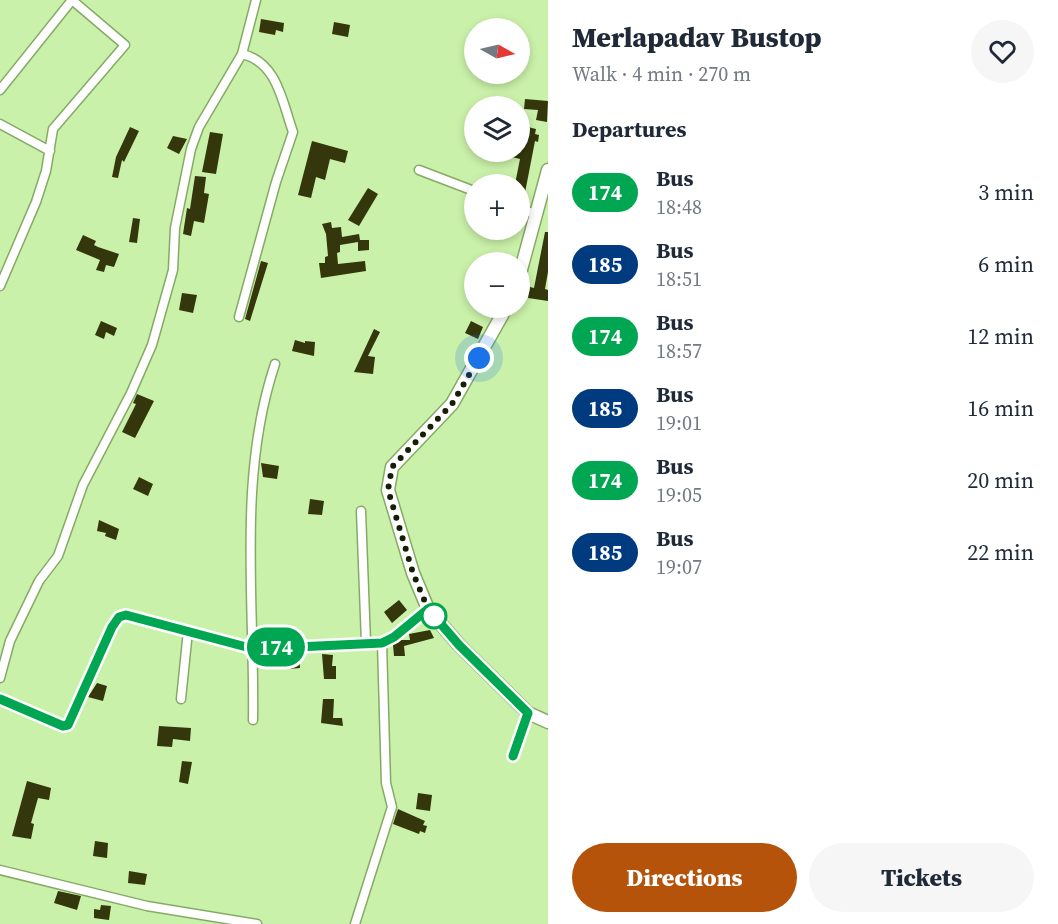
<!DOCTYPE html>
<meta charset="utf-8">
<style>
:root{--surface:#fff;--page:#f6f6f7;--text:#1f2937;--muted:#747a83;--accent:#b45309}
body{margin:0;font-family:"Source Serif 4",serif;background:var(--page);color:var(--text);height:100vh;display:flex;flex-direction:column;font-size:22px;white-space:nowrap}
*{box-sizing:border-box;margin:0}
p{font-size:20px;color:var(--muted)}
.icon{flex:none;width:33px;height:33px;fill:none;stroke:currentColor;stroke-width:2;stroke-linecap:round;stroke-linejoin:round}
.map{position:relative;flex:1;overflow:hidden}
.drawer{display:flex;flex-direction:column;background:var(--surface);width:510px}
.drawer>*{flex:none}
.badge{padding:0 12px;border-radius:20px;font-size:21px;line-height:39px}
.needle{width:39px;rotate:98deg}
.controls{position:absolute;left:464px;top:18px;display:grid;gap:12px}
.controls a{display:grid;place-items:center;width:66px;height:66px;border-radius:50%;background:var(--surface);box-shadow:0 3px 9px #0003;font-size:30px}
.you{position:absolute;width:30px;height:30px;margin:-15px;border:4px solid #fff;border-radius:50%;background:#1a73e8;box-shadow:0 0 0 9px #1a73e833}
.map>.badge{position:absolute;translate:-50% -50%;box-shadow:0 0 0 3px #fff}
h2{padding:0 24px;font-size:22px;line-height:54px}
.round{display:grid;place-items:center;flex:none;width:63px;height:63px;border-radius:32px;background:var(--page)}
.overview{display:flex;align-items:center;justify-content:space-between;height:102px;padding:0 24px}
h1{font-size:28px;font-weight:800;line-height:45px}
.cta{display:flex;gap:12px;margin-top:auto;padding:12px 24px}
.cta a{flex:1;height:69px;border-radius:36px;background:var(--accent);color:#fff;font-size:24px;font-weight:800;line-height:69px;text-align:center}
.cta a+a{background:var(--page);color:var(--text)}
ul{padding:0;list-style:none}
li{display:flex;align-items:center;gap:18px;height:72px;padding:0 24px}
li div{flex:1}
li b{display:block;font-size:22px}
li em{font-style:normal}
li .badge{min-width:66px;font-weight:700;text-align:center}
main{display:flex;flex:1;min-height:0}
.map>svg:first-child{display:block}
.building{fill:#34360b}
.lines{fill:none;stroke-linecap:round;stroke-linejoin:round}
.street-casing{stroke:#86aa66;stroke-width:11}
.secondary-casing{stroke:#86aa66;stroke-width:15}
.street{stroke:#fff;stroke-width:8}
.secondary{stroke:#fff;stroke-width:12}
.line-casing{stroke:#fff;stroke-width:14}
.line{stroke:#00a651;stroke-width:9}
.walk{stroke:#132005;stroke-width:6;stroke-dasharray:0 10.8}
.stop-dot{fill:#fff;stroke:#00a651;stroke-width:3}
</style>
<main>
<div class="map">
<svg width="548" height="924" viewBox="0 0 548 924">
<rect width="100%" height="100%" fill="#caf1a9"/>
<!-- building -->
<path class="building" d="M261,19L284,23L283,32L276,30L275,35L259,32Z
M334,22L350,25L348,37L332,34Z
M525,99L548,101L547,122L536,120L538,110L524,109Z
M524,126L536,129L535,134L539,135L538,142L535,141L523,203L519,202V184H515L520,159L512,157L513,152H519Z
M130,127L139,131L124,162L122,160L118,178L112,177L116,157Z
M210,132L223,134L216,174L202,172Z
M173,136L187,139L179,154L167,148Z
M312,141L348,151L345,163L330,159L325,180L316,177L311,198L298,195Z
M195,176L206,177L204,193L209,194L204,223L194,221L191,236L183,234L187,208L190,209Z
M368,188L378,194L359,226L348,220Z
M133,218L140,219L137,243L129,242Z
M331,222L332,228L341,227L342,237L359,234L360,240H369V250L358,251V242L340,245V252L337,253L338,264L365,261L366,271L321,278L319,263H325V257L328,256L326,234L322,224Z
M545,232H548V272L545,289L548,290V301L528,298L530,287L534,288Z
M83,235L96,241L94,245L98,247L119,254L114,267L106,265L104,272L96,270L100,260L76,250Z
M261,261L268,263L250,321L245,319Z
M182,293L197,295L193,313L179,310Z
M101,321L117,328L114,336L106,332L104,339L95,335Z
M471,321L483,327L478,339L465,333Z
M374,329L380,332L368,356L375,357L373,374L354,372Z
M295,340L305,343V341L315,342L314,356L292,351Z
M137,394L154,401L135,438L122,432L136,404L133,403Z
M261,463L279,466L277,479L263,477Z
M139,477L153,484L148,496L133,489Z
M310,499L324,501L322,515L308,514Z
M99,520L119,529L116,540L105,536L106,533L97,531Z
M399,600L407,610L392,623L384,612Z
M430,630L434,638L404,646L405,656H394L393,645L400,640H410L409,634Z
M299,653L300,668L288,669L286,654Z
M322,654L333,655L332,666H336V679H324Z
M97,683L107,686L103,701L88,697Z
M323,699H334L333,718H342L343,726L321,723Z
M159,726L191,728L190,741L173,739L172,747L157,746Z
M182,761L192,762L188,784L179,782Z
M27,781L51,788L49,800L38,798L31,823L34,824L31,839L12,836Z
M418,793L432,795L430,811L416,809Z
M398,809L425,821L423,825L427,826L425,833L420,831L419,834L393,824Z
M95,841L108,843L107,858L93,856Z
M129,871L147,874L145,885L128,883Z
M58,891L81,896L77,910L54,903Z
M101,905L111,906L109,920L94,918V909L100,910Z"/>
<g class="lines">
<defs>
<path id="street" d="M0,90L72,0L125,45L53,129L46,171L36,202L0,286
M0,124L50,151
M419,170L474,191
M519,208L535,214
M239,317L276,182L293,132C282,101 277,62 242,54
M361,511L366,643
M0,678L10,641L39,581L58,556L83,485L131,393L152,345L173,270L175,228L191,149L199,127L242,54L256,0
M0,699L63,726L68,725L112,627L119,617L126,615L254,649L382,643L394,637L428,609
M181,699L188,631
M253,720C255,602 237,477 275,364
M513,756L528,713
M0,870L147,906L257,924
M355,924L392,807L386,783L382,643"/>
<path id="secondary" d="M519,277L548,170
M506,308L452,404L392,467L388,490L413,573L428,609L459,645L528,713L548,722"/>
</defs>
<!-- street casing -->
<use href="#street" class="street-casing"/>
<!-- secondary casing -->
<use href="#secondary" class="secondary-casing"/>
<!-- street -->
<use href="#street" class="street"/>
<!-- secondary -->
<use href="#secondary" class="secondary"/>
</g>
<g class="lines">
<defs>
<path id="line" d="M0,699L63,726L68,725L112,627L119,617L126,615L254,649L382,643L394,637L428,609L459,645L528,713L513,756"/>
</defs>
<!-- line casing -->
<use href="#line" class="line-casing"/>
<!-- line -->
<use href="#line" class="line"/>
<!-- walk -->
<path class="walk" d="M434,616L438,621L428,609L413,573L388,490L392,467L452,404L479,358"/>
</g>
<!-- markers -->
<circle class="stop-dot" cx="434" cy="616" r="12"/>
</svg>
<div class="controls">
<a><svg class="needle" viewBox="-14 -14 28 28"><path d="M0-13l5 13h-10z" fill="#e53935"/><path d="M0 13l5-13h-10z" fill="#747a83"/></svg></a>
<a><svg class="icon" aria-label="layers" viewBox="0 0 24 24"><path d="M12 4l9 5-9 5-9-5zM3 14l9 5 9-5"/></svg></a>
<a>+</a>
<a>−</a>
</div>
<div class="you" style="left:479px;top:358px"></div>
<b class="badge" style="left:276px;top:647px;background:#00a651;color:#fff">174</b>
</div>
<section class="drawer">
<div class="overview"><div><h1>Merlapadav Bustop</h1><p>Walk · 4 min · 270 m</p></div><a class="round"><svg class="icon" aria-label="heart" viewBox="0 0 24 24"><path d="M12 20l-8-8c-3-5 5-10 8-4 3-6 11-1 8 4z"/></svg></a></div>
<h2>Departures</h2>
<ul>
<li><span class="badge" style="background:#00a651;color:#fff">174</span><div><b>Bus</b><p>18:48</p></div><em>3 min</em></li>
<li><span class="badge" style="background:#003b80;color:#fff">185</span><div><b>Bus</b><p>18:51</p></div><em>6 min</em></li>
<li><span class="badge" style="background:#00a651;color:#fff">174</span><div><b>Bus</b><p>18:57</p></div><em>12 min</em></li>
<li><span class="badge" style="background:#003b80;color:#fff">185</span><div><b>Bus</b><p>19:01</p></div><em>16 min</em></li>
<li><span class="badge" style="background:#00a651;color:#fff">174</span><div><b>Bus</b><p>19:05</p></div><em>20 min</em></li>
<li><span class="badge" style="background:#003b80;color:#fff">185</span><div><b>Bus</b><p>19:07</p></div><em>22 min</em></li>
</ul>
<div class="cta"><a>Directions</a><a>Tickets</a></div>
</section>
</main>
